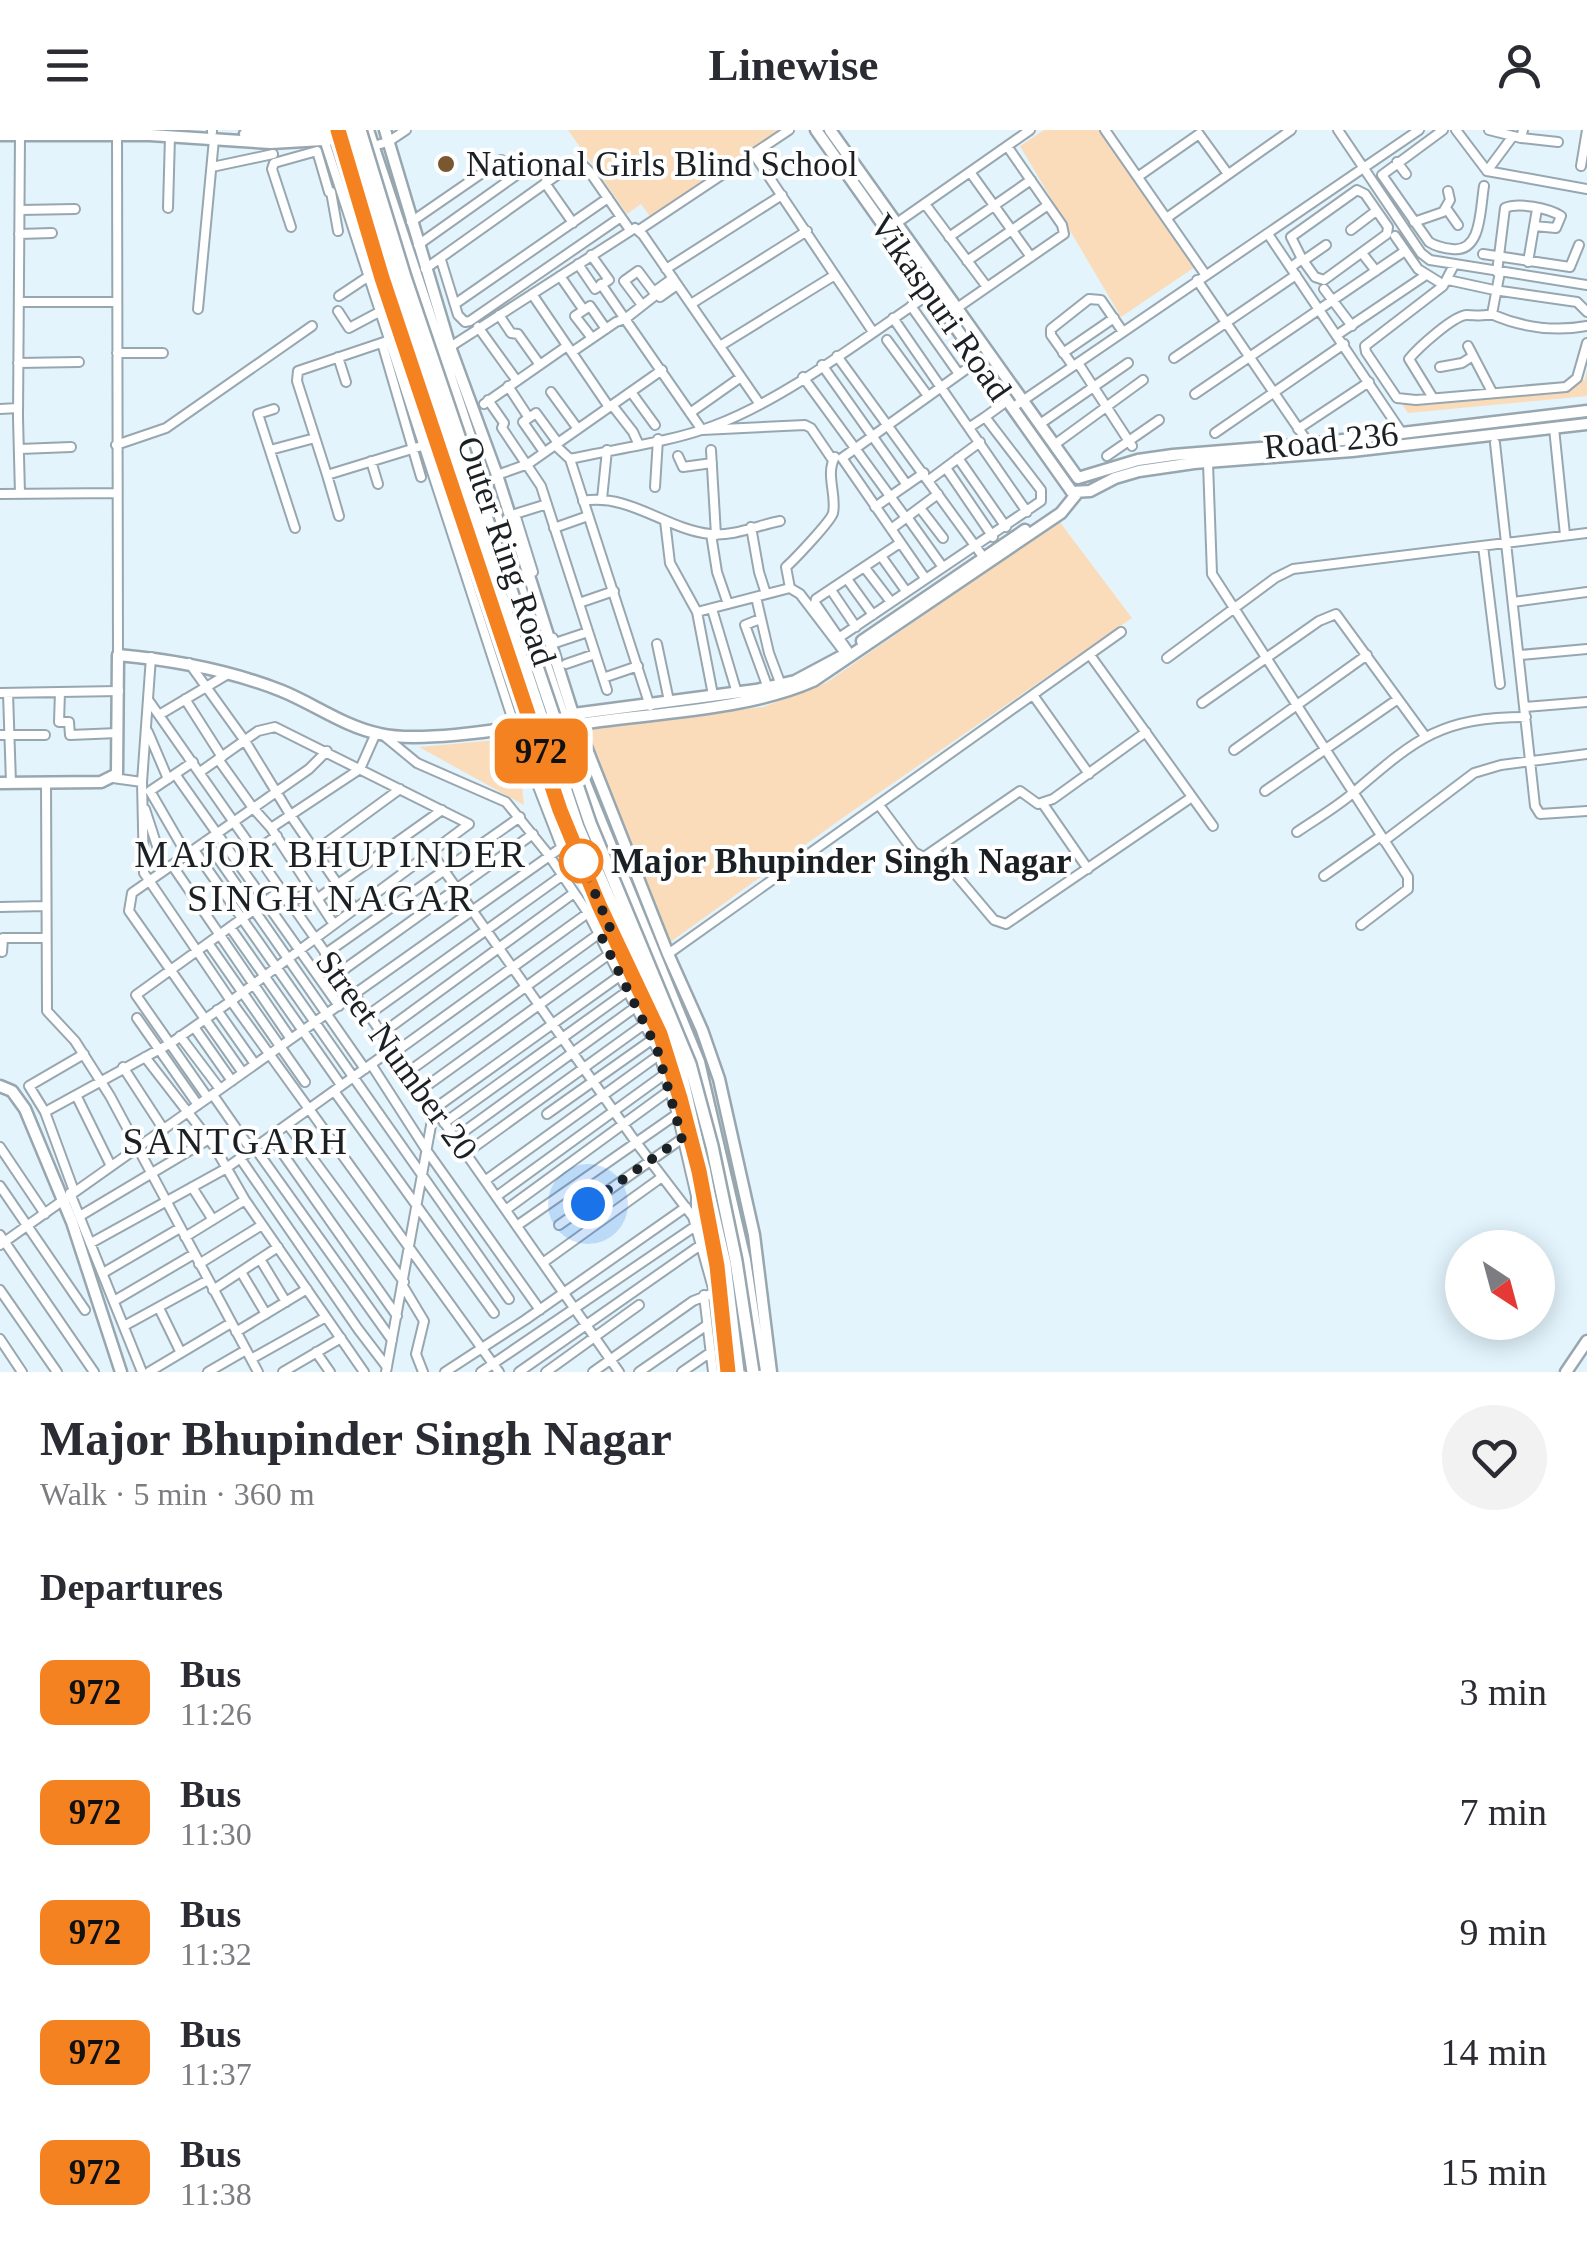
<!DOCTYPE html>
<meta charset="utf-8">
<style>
:root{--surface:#fff;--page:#f2f2f3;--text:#2b2b33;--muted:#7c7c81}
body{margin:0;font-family:Georgia,serif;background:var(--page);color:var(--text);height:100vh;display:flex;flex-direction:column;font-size:38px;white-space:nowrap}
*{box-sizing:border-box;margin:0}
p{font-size:32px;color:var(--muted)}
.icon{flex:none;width:55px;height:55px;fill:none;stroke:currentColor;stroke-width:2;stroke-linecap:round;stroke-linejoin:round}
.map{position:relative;height:1242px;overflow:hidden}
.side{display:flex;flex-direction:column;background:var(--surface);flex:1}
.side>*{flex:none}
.badge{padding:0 20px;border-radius:15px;font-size:35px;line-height:65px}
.needle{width:65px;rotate:144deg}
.controls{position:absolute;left:1445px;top:1100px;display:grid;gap:20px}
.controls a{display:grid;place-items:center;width:110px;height:110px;border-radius:50%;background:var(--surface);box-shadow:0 5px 25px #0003;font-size:50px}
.you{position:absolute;width:50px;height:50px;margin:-25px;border:8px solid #fff;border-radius:50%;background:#1a73e8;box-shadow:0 0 0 15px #1a73e833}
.map>.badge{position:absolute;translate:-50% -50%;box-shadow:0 0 0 5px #fff}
h2{padding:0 40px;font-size:38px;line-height:90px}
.round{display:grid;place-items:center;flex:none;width:105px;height:105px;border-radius:52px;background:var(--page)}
.head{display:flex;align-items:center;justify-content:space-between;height:170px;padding:0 40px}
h1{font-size:48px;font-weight:600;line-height:75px}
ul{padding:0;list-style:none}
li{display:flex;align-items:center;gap:30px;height:120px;padding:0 40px}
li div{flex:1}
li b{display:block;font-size:38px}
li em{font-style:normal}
li .badge{min-width:110px;font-weight:700;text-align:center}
header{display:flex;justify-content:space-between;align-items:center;height:130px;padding:0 40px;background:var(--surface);font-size:45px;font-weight:600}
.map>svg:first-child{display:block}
.green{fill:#fadcbb}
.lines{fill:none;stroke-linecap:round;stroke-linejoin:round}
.street-casing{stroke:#98a7af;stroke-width:12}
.secondary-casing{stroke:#98a7af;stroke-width:15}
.street{stroke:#fff;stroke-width:8}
.secondary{stroke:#fff;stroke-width:10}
.primary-bridge-casing{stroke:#98a7af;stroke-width:16;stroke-linecap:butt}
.primary-bridge{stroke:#fff;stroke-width:11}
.line-casing{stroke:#fff;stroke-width:22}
.line{stroke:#f58220;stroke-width:15}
.walk{stroke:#1a2023;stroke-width:10;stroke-dasharray:0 18}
.poi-dot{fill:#79572f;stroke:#fff;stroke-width:4}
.stop-dot{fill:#fff;stroke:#f58220;stroke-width:5}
.labels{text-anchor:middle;stroke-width:8;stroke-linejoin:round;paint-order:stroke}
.poi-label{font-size:35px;fill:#1a2023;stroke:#fff;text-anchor:start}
.street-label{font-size:35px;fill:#1a2023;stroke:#fff}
.stop-label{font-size:35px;font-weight:bold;fill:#1a2023;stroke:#fff;text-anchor:start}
.neighbourhood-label{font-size:38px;letter-spacing:2.5px;fill:#1a2023;stroke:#fff}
</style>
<header><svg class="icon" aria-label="menu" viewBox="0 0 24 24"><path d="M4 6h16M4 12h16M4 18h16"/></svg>Linewise<svg class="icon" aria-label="person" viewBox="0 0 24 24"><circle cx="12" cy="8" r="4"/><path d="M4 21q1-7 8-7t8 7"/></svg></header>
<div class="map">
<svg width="1587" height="1242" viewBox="0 0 1587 1242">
<rect width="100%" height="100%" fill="#e3f4fc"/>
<!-- green -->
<path class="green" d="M568,0H782L654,92L641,74L627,84Z
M1044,0H1102L1195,137L1121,187L1020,16Z
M1587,239V266L1408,283L1398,268L1585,250Z
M1059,391L1132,488L841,689L669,813L585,595L763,577L826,553Z
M509,609L520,638L524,675L419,617Z"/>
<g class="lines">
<defs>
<path id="street" d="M117,0L118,525
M1105,0L1205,144
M1338,0L1421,123L1430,130L1587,155
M1443,0L1382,45L1429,112C1437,117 1443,118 1452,119C1482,123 1480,79 1484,56
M1456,0L1487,41L1513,6L1521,8
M1489,0L1513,6
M1523,0L1521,8L1558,12
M212,2V0
M1199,4L1228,44
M20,5L18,288L20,364
M323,6L515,597L561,716
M373,16L388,12L406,0
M753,23L873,202
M1397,32L1406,44
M1581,36L1587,0
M212,37L273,24
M1487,41L1587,59
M970,42L1031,127
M1139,46L1199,4
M545,53L573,93
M331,62L338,101
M925,74L987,157
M168,78L170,6
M1446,78L1458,95
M20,80L75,79
M1168,87L1291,0
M411,92L501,30
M1414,92L1443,82L1450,70L1448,61
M894,95L1030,0
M291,97L272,39L274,33L317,21L329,62
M639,100L789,0
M1351,100L1376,81
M19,104L52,103
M1268,104L1402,303
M1395,106L1418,139L1439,152
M949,107L1031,50
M418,115L515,46
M1483,124L1570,137L1579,115
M1365,127L1376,141
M441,130L458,185L465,192L470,191L621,87
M967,131L1048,75
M1303,131L1326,115
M1528,132L1537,79
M578,134L595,159L609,150L591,125
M1454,135L1443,156L1365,216L1366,222L1397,268L1416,270L1566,257L1577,248L1587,213
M1291,137L1302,129L1315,147L1324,150L1387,104L1388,97L1365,64L1357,60L1291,107L1302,129
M425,139L574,33L583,35L589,41L630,100
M666,139L782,65
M1497,142L1505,78C1518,72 1548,78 1561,86L1556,98L1534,96
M560,146L583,179
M673,148L655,161L660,167L677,155
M1197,150L1309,314
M1448,150L1494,160L1577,172L1587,182
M601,154L625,189L657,164
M1324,159L1352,196
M532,164L609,277
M339,166L369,146
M19,172H117
M455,174L608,68
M691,174L807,101
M642,175L624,151L638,141L656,165
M911,176L959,244
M957,178L1064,104L1062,95L1007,16
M198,179L214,9
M338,181L349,198L381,181
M1492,184L1500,142
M499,185L511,203L518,204L540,235
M893,188L1027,382
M478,197L517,251
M1337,205L1426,145
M592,208L575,186L590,176L606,199
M390,210L298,241L297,251L327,345L425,315
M887,210L928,266
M382,213L421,347
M720,216L835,145
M1468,216L1492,262
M450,217L635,98L643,105L759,273
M572,222L616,192L625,189L702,300L805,295L811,298L832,329
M117,223H163
M1063,223L1114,188
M837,226L984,428
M338,227L346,252
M1174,228L1296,145
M18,233L79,232
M1078,233L1132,316
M822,235L907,355
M1073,236L1051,205V199L1089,169L1101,170L1123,202
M1440,237L1462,233L1473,226
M803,247L906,388
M508,256L529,288
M551,262L578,299
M631,262L655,295
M1195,264L1405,121
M1433,268L1409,229C1418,218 1454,185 1467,185C1477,185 1480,187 1491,184C1521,197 1554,202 1587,196
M488,270L504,293L502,298L541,356L607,560
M484,274L567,216
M612,275L633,302L638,313
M1012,278L1419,0
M0,279L18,278
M274,279L258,284L295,398
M690,283L741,247
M985,287L1007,271
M1040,294L1128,233
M1554,298L1565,405
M1298,299L1369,252
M1215,303L1344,214
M1495,313L1535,676L1540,684L1587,681
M116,315L166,298L312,196
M555,315L570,329L650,576
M1054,315L1143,250
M20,319L71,317
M270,320L315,308
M711,320L716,405
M544,322L523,292L536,283L558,313
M678,326L683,337L712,333
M1107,326L1159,290
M958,328L1006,397
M570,329C615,319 671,312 713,296C786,269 865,207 931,163
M371,331L378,354
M1208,333L1212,444L1408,747V759L1361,795
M946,338L993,407
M327,345L339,386
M497,345L528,334L662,240
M929,350L980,312
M655,357L658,309
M0,364L117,363
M602,369L607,320
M583,371C630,363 665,399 710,404C732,407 759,395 780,391
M875,377L924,343
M920,378L943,408
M907,387L942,436
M665,391L670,433L697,482L713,565
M751,397L759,442L766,464
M554,398L588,386
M891,399L938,364
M711,404L717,442L728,474
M1483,416L1500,554
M881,426L906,461
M865,438L891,472
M533,442L515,384L547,374
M925,448L842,328L979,230
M847,449L873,485
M790,458L786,437C794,430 831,391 833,383C837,365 825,344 835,327
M831,460L856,497
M756,467L769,523L781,555
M1513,472L1587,462
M579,473L614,461
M712,479L737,563
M697,482L790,458L800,464L845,523
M760,489L745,495L768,558
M840,507L1041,371V360L985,287L970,297
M553,508L555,513L588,502
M657,514L669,571
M848,521L815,473L816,469L900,413
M1090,525L1213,696
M1520,525L1587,519
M1167,528L1275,448L1293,439L1587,403
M189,533L245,611L291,686L354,778
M566,534L595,524
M603,548L638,536
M60,562L59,592H69L70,605L118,603
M0,563L119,561
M8,563L11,653
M1033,565L1089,644
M185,569L222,627
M149,571L619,1242
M1202,573L1319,491L1336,484L1425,606
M1525,577L1587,572
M159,585L228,544
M148,602L168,649
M0,605H45
M383,605L417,633L506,672L548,724L588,783L657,919L677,984L696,1066V1091
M1234,620L1367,525
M218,629L253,678L271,698
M200,642L258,601L275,597L469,694L231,871L499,1242
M175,644L339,876
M113,648L142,652
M46,653L47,881L75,911L110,966L258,1242
M1265,661L1398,569
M1043,674L1088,739
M879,675L914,722L924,727L1020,661L1038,674L1053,669L1146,602
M145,679L157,716
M1297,702C1316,689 1337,677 1354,662C1416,609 1440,587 1526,587
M206,711L365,939
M1384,711L1474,643L1501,635L1587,624
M194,720L509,1169
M935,720L994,790L1006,794L1192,667
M253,722L277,706
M431,722L635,1011L693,1087L714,1162
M187,725L150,661L193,632
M172,735L291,909
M296,735L400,659
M1324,746L1381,706
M317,769L442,680
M289,774L311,759
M0,777L46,776
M333,793L271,698L360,639L376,603
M230,797L341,955
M208,813L305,952
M2,822L3,808H46
M325,824L520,687
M668,824L1121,502
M339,843L533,704
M217,880L255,934
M368,885L563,745
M137,888L198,975
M194,897L232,951
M381,904L574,763
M180,906L220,959
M394,923L588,783
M145,927L214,1016L245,1070L364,1242
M371,934L427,1021L540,1180
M123,937L164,1000
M408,942L600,803
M243,943L129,781L132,763L309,639L327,621
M421,960L611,823
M334,961L494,1183
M76,965L111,1036
M213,965L252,1021
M208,968L136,865L280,761
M434,979L621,845
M45,982L171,913L231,871L144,743L142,652L151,527
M547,984L653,909
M444,993L629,860
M288,995L404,1152
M271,1007L397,1186
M455,1008L637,876
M0,1017L45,1084
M255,1018L392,1210
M466,1023L646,893
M240,1028L358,1199L387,1237
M486,1050L659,925
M0,1056L85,1180
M192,1057L213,1090
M74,1061L45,982L29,956L84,924
M70,1063L142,1242
M497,1066L665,944
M507,1079L670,960
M80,1086L209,1009
M518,1095L677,984
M559,1095L683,1008
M0,1105L94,1242
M185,1107L245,1070
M91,1113L225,1039L391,920
M0,1115L572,710
M260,1129L286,1172
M544,1132L662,1047
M199,1134L262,1095
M241,1142L266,1184
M103,1143L180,1098
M403,1156L424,1191L416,1224L423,1242
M0,1160L57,1242
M213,1160L278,1117
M704,1165L713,1242
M114,1171L194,1124
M159,1178L181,1223
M124,1196L208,1150
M236,1202L307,1159
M0,1209L22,1242
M316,1222L330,1242
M251,1229L326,1187
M149,1242L231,1193
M208,1242L246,1220
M283,1242L341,1208
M386,1242L434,979
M445,1242L525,1190L686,1077
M481,1242L697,1095
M519,1242L702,1114
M546,1242L639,1175
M593,1242L693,1171L716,1162
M639,1242L707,1195
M682,1242L711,1222"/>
<path id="secondary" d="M338,0L382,148L560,679L599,775L659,904L692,1014
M368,0L586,655L699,932L745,1130L762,1242
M385,0L450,217L497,345L573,584L668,824L702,900L719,949L754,1105L771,1242
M816,0L1072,362L1090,361L1115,348L1139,341L1194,333L1352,321L1587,294
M830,0L1078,348L1138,330L1173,325L1309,314L1587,281
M245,4H302L333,0
M0,5H150L271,13L340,9
M862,511L1025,400
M566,585L756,560L795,551L840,527
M572,595C646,583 746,581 813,551L1061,383L1078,362
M0,653L101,652L117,644L118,525C175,530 229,540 282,561C314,574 345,597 380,604C414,612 497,602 531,593
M0,956L12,961L25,979L72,1092L121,1242
M703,1060L717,1136L728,1242
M1566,1242L1587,1211"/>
</defs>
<!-- street casing -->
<use href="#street" class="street-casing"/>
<!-- secondary casing -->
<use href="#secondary" class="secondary-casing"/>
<!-- street -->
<use href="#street" class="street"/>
<!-- secondary -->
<use href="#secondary" class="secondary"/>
<defs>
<path id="primary-bridge" d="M349,0L396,150L578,697L658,880L680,938L725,1134L738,1242
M360,0L405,147L590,693L690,934L712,1016L736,1131L753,1242"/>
</defs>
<!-- primary-bridge casing -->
<use href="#primary-bridge" class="primary-bridge-casing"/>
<!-- primary-bridge -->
<use href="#primary-bridge" class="primary-bridge"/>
</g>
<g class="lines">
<defs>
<path id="line" d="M338,0L382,148L560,680L599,775L660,904L680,968L699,1041L717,1136L728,1242"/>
</defs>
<!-- line casing -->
<use href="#line" class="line-casing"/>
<!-- line -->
<use href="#line" class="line"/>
<!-- walk -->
<path class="walk" d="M581,731L610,798L600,804L657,919L682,1008L588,1074"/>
</g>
<!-- markers -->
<circle class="poi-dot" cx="446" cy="34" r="10"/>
<circle class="stop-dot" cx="581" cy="731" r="20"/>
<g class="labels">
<!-- poi labels -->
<g class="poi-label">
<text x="466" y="46">National Girls Blind School</text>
</g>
<!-- street labels -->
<g class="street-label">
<text transform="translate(941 177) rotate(55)" y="12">Vikaspuri Road</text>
<text transform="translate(1331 310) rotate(-6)" y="12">Road 236</text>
<text transform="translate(507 421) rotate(71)" y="12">Outer Ring Road</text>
<text transform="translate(397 925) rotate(54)" y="12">Street Number 20</text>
</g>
<!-- stop labels -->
<g class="stop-label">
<text x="611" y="743">Major Bhupinder Singh Nagar</text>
</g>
<!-- neighbourhood labels -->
<g class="neighbourhood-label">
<text x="331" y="737">MAJOR BHUPINDER<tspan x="331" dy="44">SINGH NAGAR</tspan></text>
<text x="236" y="1024">SANTGARH</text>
</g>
</g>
</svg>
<div class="controls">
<a><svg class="needle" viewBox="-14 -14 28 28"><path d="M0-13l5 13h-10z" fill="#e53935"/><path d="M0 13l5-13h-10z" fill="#7c7c81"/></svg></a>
</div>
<div class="you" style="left:588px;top:1074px"></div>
<b class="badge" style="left:541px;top:621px;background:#f58220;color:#111">972</b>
</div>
<section class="side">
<div class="head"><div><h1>Major Bhupinder Singh Nagar</h1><p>Walk · 5 min · 360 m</p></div><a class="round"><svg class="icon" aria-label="heart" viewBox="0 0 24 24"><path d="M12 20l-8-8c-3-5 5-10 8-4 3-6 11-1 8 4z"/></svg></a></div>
<h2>Departures</h2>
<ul>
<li><span class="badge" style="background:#f58220;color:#111">972</span><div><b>Bus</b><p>11:26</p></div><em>3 min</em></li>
<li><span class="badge" style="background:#f58220;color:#111">972</span><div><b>Bus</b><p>11:30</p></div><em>7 min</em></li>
<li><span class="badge" style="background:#f58220;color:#111">972</span><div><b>Bus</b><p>11:32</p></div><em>9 min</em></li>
<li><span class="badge" style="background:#f58220;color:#111">972</span><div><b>Bus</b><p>11:37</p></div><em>14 min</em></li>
<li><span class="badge" style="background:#f58220;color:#111">972</span><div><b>Bus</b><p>11:38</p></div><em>15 min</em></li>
</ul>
</section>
